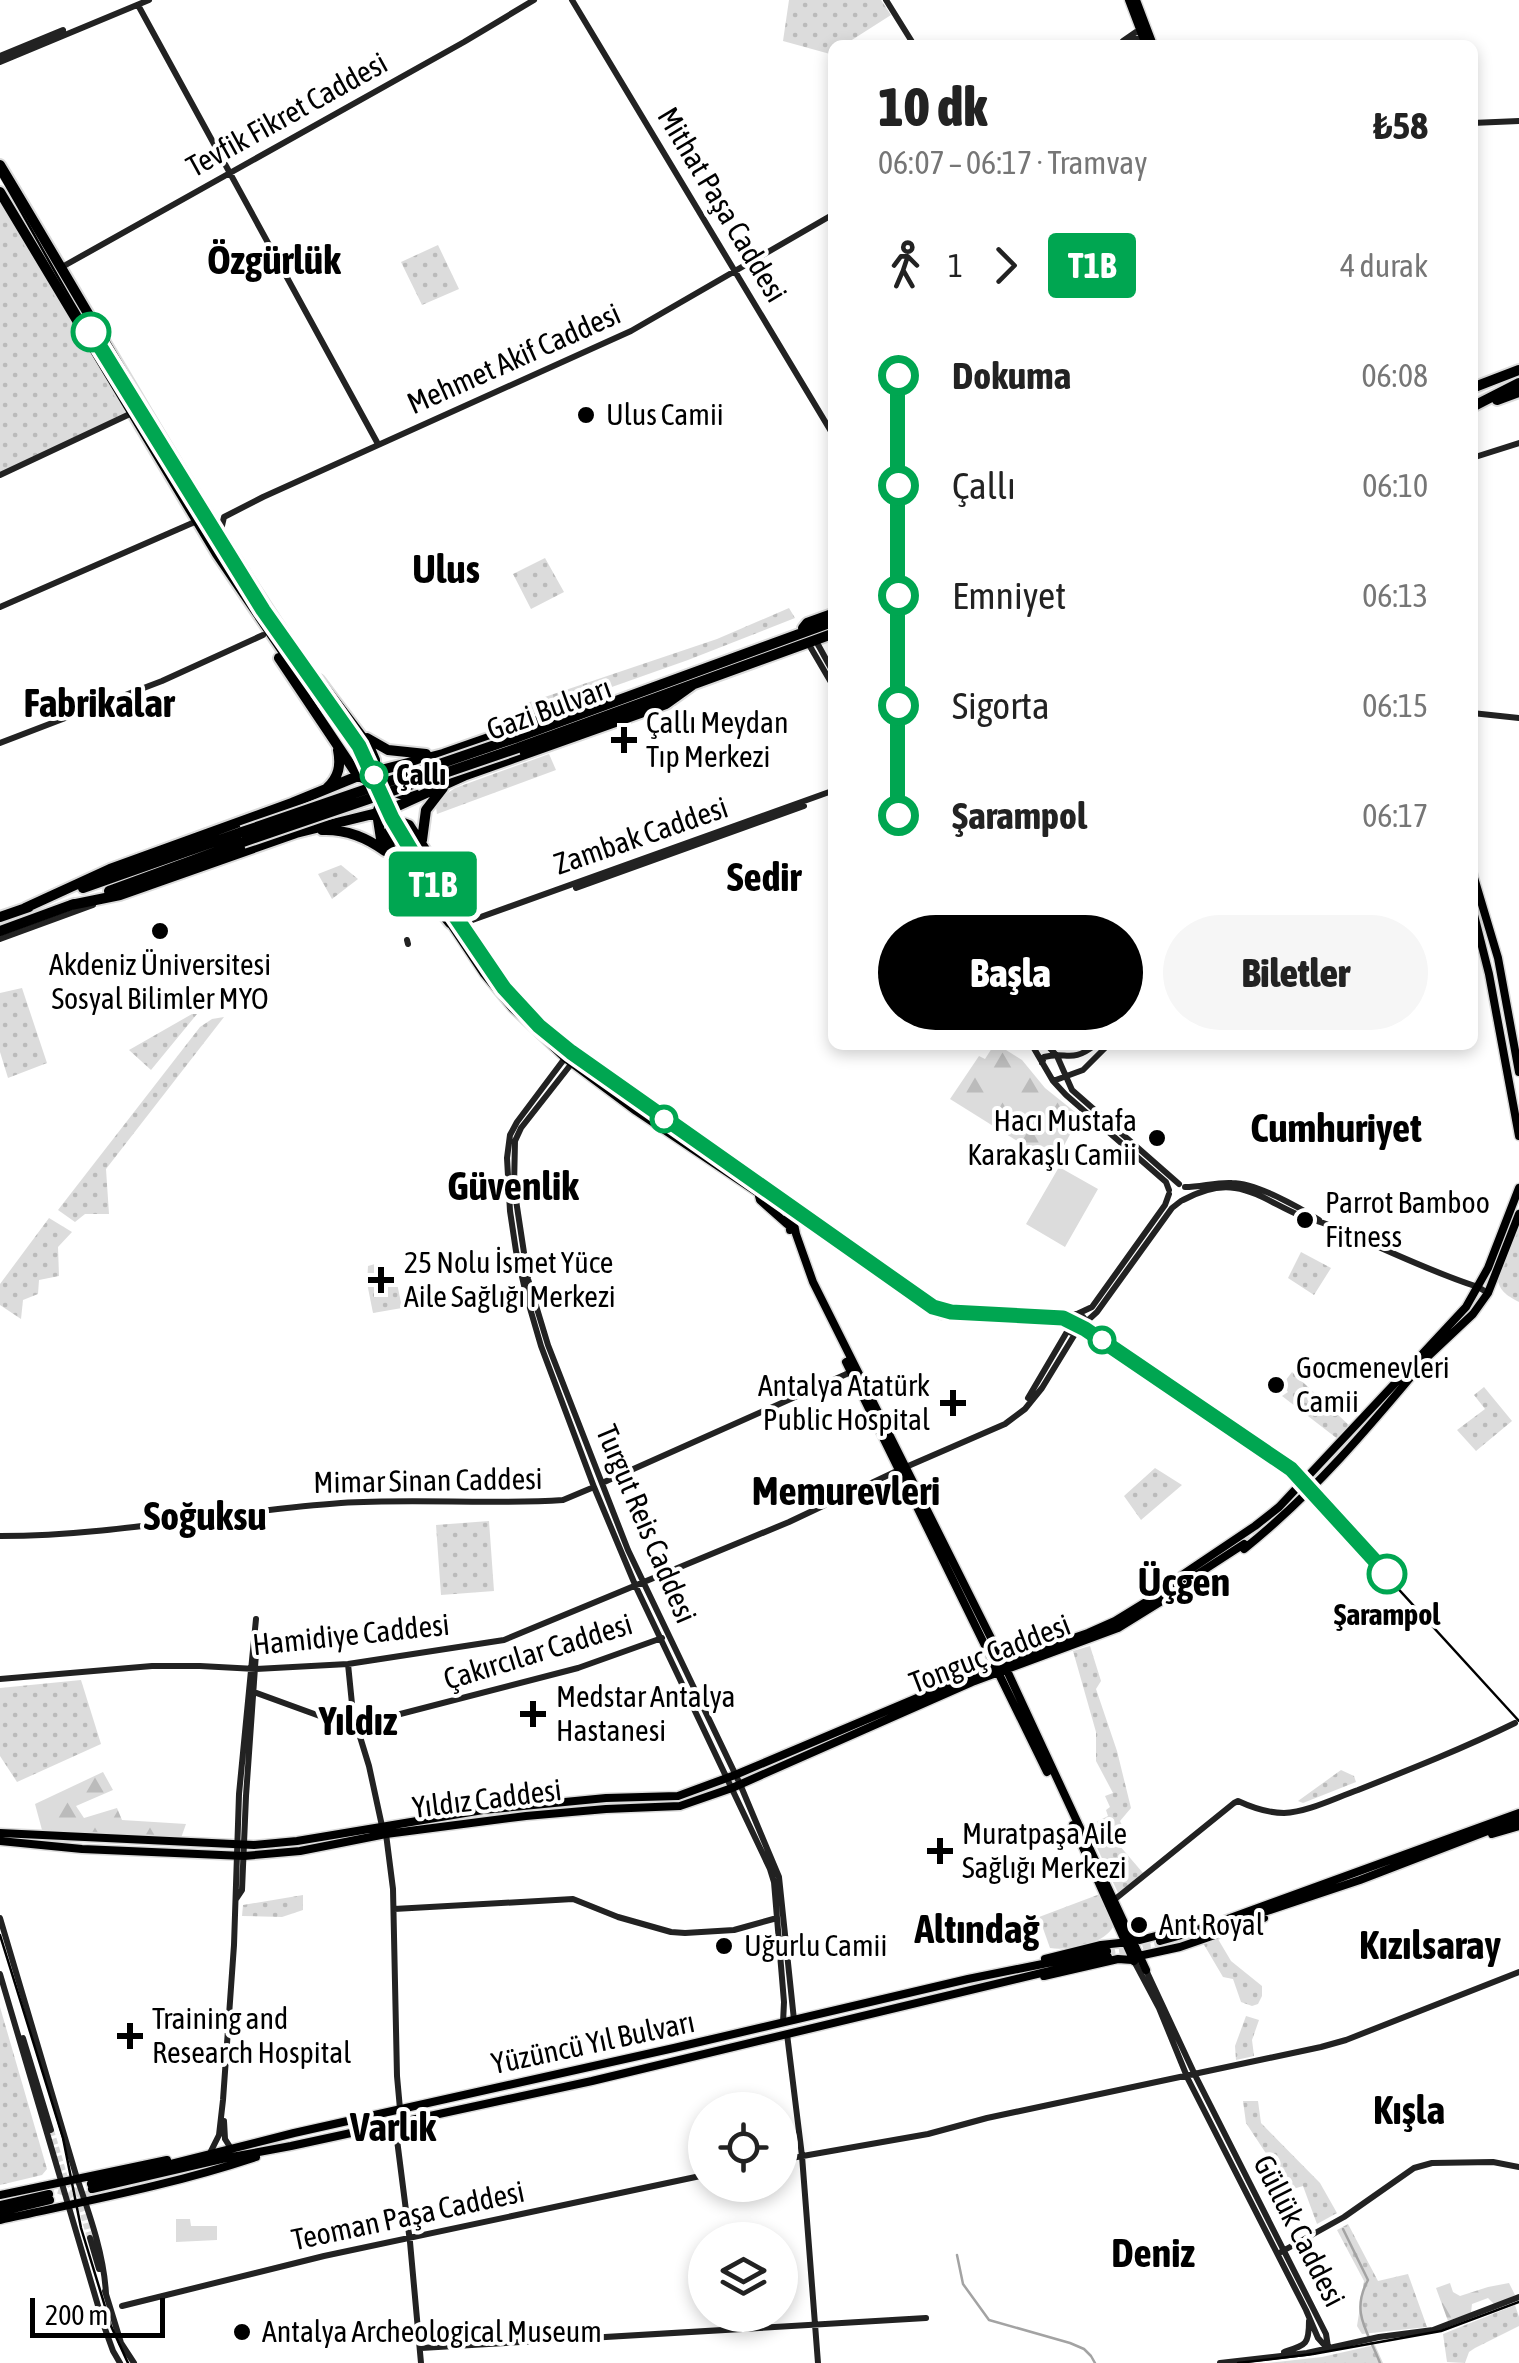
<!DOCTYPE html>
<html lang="tr">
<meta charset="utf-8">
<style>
:root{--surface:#fff;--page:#f6f6f6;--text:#222;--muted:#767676;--accent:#000}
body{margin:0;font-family:"Asap Condensed",sans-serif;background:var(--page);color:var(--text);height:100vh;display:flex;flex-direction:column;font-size:38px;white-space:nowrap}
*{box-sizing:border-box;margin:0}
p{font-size:32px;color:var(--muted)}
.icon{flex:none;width:55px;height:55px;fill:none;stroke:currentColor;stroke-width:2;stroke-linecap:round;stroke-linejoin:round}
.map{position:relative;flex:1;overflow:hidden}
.sheet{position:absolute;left:828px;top:40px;width:650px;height:1010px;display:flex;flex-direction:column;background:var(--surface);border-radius:15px;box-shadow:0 5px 15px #0003}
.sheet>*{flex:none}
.badge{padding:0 20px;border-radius:8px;font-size:35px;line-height:65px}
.controls{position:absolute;left:688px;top:2092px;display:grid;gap:20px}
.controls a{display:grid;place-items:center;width:110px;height:110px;border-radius:50%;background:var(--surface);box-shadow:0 5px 15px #0003;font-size:50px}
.scale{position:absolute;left:30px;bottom:25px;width:135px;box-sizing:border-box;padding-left:10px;border:5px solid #000;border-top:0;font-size:28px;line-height:35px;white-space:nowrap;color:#000;-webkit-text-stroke:8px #fff;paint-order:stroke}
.map>.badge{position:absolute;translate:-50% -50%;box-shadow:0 0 0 5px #fff}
.legs{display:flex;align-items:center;gap:15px;height:110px;padding:0 50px;font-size:32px}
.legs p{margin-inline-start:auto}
.summary{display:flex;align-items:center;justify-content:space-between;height:170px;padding:0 50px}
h1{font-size:55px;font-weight:800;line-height:75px}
.cta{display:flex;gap:20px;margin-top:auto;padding:20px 50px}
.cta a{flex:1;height:115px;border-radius:60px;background:var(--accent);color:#fff;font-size:40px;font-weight:800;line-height:115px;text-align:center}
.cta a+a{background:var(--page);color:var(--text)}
ul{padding:0 50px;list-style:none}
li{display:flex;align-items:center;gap:35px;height:110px;font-size:38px}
li i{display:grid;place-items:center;width:15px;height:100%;margin:0 12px;background:currentColor}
li i::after{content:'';width:25px;height:25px;margin:-12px;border:8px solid;border-radius:50%;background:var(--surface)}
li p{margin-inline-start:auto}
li:first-child i{background:linear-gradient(#0000 50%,currentColor 0)}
li:last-child i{background:linear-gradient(currentColor 50%,#0000 0)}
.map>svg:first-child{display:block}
.grass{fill:url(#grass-dots)}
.forest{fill:url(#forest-firs)}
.garden{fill:#dcdcdc}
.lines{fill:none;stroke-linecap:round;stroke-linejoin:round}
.stream{stroke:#a3a3a3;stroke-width:2.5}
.secondary-tunnel{stroke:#d9d9d9;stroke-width:6;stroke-dasharray:6 3;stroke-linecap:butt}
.primary-tunnel{stroke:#d9d9d9;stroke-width:8;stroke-dasharray:8 4;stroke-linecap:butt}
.highway-tunnel{stroke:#d9d9d9;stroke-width:10;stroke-dasharray:10 5;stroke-linecap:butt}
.primary-casing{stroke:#dbdbdb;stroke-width:11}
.highway-casing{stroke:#dbdbdb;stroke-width:14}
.secondary{stroke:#222;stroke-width:6}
.primary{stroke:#000;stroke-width:8}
.highway{stroke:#000;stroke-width:10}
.tram{stroke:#000;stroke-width:2.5}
.highway-bridge-casing{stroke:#dbdbdb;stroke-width:14;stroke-linecap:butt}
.highway-bridge{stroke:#000;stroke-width:10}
.line-1-casing{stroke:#fff;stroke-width:22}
.line-1{stroke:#00a651;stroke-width:15}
.stop-1-dot{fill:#fff;stroke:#00a651;stroke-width:5}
.poi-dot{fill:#000;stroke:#fff;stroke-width:4}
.labels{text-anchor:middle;stroke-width:8;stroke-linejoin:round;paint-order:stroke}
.street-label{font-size:30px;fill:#000;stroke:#fff}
.poi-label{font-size:30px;fill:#000;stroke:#fff;text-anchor:start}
.stop-label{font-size:30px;font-weight:bold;fill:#000;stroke:#fff;text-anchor:start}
.district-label{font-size:40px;font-weight:bold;fill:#000;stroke:#fff}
</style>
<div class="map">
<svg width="1519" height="2363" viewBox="0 0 1519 2363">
<defs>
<pattern id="grass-dots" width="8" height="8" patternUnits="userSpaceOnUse" patternTransform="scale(2.5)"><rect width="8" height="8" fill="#dcdcdc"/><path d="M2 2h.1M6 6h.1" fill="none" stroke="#bbb" stroke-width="1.8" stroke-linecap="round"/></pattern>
<pattern id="forest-firs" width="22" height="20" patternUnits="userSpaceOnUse" patternTransform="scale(2.5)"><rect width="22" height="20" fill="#dcdcdc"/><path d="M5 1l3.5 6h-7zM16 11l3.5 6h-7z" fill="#bbb"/></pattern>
</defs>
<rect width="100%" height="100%" fill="#fff"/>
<!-- grass -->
<path class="grass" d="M789,0H881L891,15L844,45H832V52L830,54L783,41Z
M0,192L132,413L0,475Z
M438,245L459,289L422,305L401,262Z
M545,558L564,592L531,609L513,574Z
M789,608L795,618L688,660L530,716L524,704L717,639Z
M342,715L371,755L373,761L356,765L328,726L338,721Z
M549,754L556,770L437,814L436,807L442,797L455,788Z
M341,865L358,879L332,899L318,874Z
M22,988L47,1063L8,1078L0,1052V993Z
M192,1014H197L151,1070L129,1050Z
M224,1017L106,1169L109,1214H85L75,1222L58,1210L200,1027L212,1019Z
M49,1218L72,1232L58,1247L59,1276L39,1280L38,1294L23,1300L21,1319L0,1305V1284Z
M1519,1223V1302C1506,1295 1499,1291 1497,1276Z
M1301,1252L1331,1268L1314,1295L1288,1278Z
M375,1264L378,1279L384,1288L397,1283L402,1308L373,1313L367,1283L368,1266Z
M1292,1372L1351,1427L1339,1440L1282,1396L1288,1392L1282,1385Z
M1484,1387L1512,1421L1476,1451L1457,1430L1485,1409L1474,1395Z
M1155,1468L1182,1485L1141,1520L1124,1496Z
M489,1521L494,1591L441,1595L436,1525Z
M1090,1646L1101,1681L1096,1689L1117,1751L1131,1808L1120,1821L1127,1835L1119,1845L1143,1873L1118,1893L1093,1839L1096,1822L1108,1816L1106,1810L1110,1807L1105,1796L1113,1793L1096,1761V1732L1073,1651Z
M81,1680L101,1744L17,1782L0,1756V1688Z
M1341,1770L1354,1776L1356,1782L1303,1803L1298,1801Z
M1100,1894L1113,1927C1104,1944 1068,1951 1050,1948L1039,1917Z
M303,1895V1910L282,1917L242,1916L243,1905Z
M1218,1939L1231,1961L1262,1986V1996L1258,2004L1252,2006L1241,2002L1233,1979L1223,1977L1203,1943Z
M0,2007L47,2169L42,2175L0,2185Z
M1246,2016L1259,2020L1252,2040L1254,2056L1236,2060L1235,2046Z
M302,2046L342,2047L343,2059L303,2066Z
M1243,2101H1258L1261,2123L1320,2183L1337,2213L1317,2224L1303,2186L1290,2190L1246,2123Z
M1348,2224L1378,2281L1408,2274L1427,2327L1362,2334L1357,2326L1364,2281L1337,2230Z
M1515,2305L1519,2317V2326L1475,2348L1469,2352L1465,2363L1447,2362L1443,2334Z
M1375,2345L1383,2363H1268L1322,2357Z"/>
<!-- forest -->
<path class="forest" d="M994,1045H998L1022,1060L1045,1088L1080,1116L1054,1164L950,1099L979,1056L985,1059Z
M103,1772L113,1790L76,1806L84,1818L117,1808L122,1820L186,1824L181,1838L42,1830L35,1804Z
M1450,2283L1453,2292L1460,2296L1488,2287L1509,2283L1515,2295L1495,2305L1488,2298L1472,2304L1471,2313L1448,2321L1436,2288Z"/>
<!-- garden -->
<path class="garden" d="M1059,1167L1098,1189L1065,1247L1026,1224Z
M176,2219H190L191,2226H217V2240L176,2242Z"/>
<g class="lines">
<!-- stream -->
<path class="stream" d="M1343,2229L1368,2280C1350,2313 1368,2331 1380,2363
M957,2255L963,2284L989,2320L1070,2343L1084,2349L1091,2356L1095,2363"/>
<!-- secondary-tunnel -->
<path class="secondary-tunnel" d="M51,2130L65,2178L74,2191
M68,2193L81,2207L90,2238"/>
<!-- primary-tunnel -->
<path class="primary-tunnel" d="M1334,1459L1350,1440
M1296,1498L1317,1477
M1242,1540L1280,1510
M1107,1951L1156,1941
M1108,1957L1162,1945
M74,2191L83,2195H92L172,2176
M0,2200L53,2188L68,2193"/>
<!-- highway-tunnel -->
<path class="highway-tunnel" d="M310,691L348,742L367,778"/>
<defs>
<path id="primary" d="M1129,0L1146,45
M1136,0L1153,45
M1472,871L1498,958L1519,1072
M1472,907L1489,974L1519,1136
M450,923L484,974L512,1008L565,1058L636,1111L788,1213
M464,923L513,994L571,1050L753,1178L799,1207
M759,1196L760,1200L787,1224
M799,1207L794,1224L796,1234L813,1282L1003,1662L1146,1970
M790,1230L788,1213L794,1206L799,1207
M846,1362L1047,1772
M1422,1362L1473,1314L1488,1293L1519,1214
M1412,1365L1466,1307L1488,1268L1519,1188
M1244,1549C1313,1494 1370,1426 1426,1359
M1182,1575L1255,1526L1279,1507L1414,1363
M1073,1825L1134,1961
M0,1833L254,1845L297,1841L483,1810L606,1798L678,1796L735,1775L995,1665L1088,1633L1115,1621L1190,1575
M1492,1834L1519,1826
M0,1841L82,1849L244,1856L300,1851L386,1834L526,1816L606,1809L680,1806L732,1788L972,1682L1118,1628L1181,1589L1187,1581L1244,1544
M1128,1935L1140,1940L1171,1932
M1195,1935L1360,1880L1519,1819
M1160,1941L1189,1933L1519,1813
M1134,1957L1180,1947L1264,1918
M1045,1959L1101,1945L1129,1942
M1044,1976L1118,1959L1132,1960
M91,2184L294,2133L674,2048L968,1979L1107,1951
M92,2189L226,2158L291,2146L592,2081L1108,1957
M0,2195L167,2160
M0,2205L49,2194
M0,2212L50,2200
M0,2220C86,2201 172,2185 256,2157"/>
<path id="highway" d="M0,165C105,339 203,518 319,685
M0,192L217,554L310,691
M1472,388L1519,370
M1497,400L1519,392
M1472,407L1519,383
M803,628L807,623L832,614
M279,658L358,776L400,794H415
M319,680L369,746L375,760L376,775
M367,738L388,750L426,754
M515,738L832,622
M518,748L832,634
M327,788C339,777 341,765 338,750
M385,791L377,813L381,839L450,923
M322,830C346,829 366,837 385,851
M404,830L436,880
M395,835L417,873
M422,840L426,810L443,788
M390,847L387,836C391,825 398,820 409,825L432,860L464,923
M83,888L242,832
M109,891L243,842
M71,905L120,895L296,833L377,813L400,805L466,775L666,704L694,684
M25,908L110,869L292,803L358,776L443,754L580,706L610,703
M0,917L29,907
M0,931L74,904"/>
</defs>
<!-- primary casing -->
<use href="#primary" class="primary-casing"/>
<!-- highway casing -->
<use href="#highway" class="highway-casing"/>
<!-- secondary -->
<path class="secondary" d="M572,0L832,433
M886,0L914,45
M138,5L378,444
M1143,32H1136L1123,41L1143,38
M0,56L63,30
M0,62L149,0
M1472,123L1519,121
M62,267L464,42L534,0
M1472,458L1519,443
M0,475L132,413
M221,530L224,517L263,497L631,331L832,215
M0,607L197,521
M816,641L832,670
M808,643L832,684
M1472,713L1519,718
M0,743L162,681L263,635
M576,888L804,806
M464,923L832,791
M0,939L93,905
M407,940L408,944
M1032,1045L1053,1081L1066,1095L1166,1182L1169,1190
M1047,1045L1057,1056L1072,1090L1179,1184
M572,1051V1063L521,1128L515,1141L514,1187L528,1279L548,1345L628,1550L740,1784L779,1877L794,2020
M565,1058L517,1122L510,1135L507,1158L510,1211L516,1251L527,1298L541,1346L594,1487L636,1587L770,1869L774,1882L784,2002L783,2023
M1042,1063L1044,1057C1067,1051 1071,1064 1095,1045
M1053,1081L1083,1070L1108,1045
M1185,1187C1201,1187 1216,1182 1232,1183C1256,1183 1299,1207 1319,1220
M1183,1200C1198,1192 1218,1185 1235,1188C1257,1191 1279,1207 1299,1215C1311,1220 1324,1222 1335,1228C1383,1248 1428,1271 1478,1287L1488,1293
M799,1207L932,1299L947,1305L1072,1315
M795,1218L940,1317L1066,1325
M1077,1314L1092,1307L1165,1205L1169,1194
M1066 1324a10 10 0 1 1 20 0a10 10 0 1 1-20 0Z
M1086,1322L1097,1312L1172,1208L1181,1201
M1028,1398L1068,1330
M602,1483L851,1372
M0,1536C115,1536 227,1511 341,1503C415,1498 489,1505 563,1500L594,1487
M348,1664L353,1714L369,1766L382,1826
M0,1679L152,1666H200L256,1669L348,1664L504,1640L789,1522L899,1470L1005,1424L1025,1409L1042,1388L1075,1334
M254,1692L350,1727L578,1668L662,1638
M386,1834L393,1889L397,2076L400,2109
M236,1899L242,1890L246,1796L257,1639
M1114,1900L1234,1803L1238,1801C1251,1807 1269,1813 1284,1813C1308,1812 1335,1798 1358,1790C1411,1769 1464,1748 1515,1723
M394,1909L573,1899L618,1917L671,1932L685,1933L734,1930L777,1918
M0,1918L76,2175C89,2213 104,2254 106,2294
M1134,1961L1159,2008L1188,2079L1306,2310L1318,2338L1327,2348
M1146,1970L1195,2075L1326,2334L1328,2347
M0,1974L104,2326L113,2351L120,2363
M787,2034L802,2156L818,2363
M23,2038L51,2130
M224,2121L225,2139L230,2147
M395,2124L410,2242L421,2363
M211,2151L219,2135L223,2100L234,1945L239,1794L256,1619
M780,2160L928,2134L987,2118L1321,2047L1346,2040L1519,1972
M90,2238L99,2269
M1281,2252L1344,2217L1414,2168L1432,2163L1493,2162L1519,2167
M105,2291L121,2343L134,2363
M122,2306L324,2256L705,2175
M421,2348L926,2318
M1284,2352C1306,2345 1309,2345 1309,2321
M1220,2363L1307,2353L1379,2337L1433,2330L1519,2297"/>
<!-- primary -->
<use href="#primary" class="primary"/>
<!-- highway -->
<use href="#highway" class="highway"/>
<!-- tram -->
<path class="tram" d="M0,175C26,219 50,264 76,308C152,436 231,564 316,687
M398,833C443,911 492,990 561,1049L933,1310L951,1314L991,1315L1067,1321L1278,1463L1297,1478L1519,1721
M0,1935L63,2138L81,2228L111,2326L128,2363
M1238,2363L1313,2354L1441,2331L1519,2302"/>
<defs>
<path id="highway-bridge" d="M242,832L515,738
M243,842L518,748"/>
</defs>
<!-- highway-bridge casing -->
<use href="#highway-bridge" class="highway-bridge-casing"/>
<!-- highway-bridge -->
<use href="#highway-bridge" class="highway-bridge"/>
</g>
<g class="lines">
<defs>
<path id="line-1" d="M91,332L263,610L359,746L392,818L417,860L504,988L539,1026L571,1052L933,1307L951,1312L1063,1318L1085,1329L1291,1469L1387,1574"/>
</defs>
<!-- line-1 casing -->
<use href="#line-1" class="line-1-casing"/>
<!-- line-1 -->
<use href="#line-1" class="line-1"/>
</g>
<!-- markers -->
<g class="stop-1-dot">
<circle cx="91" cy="332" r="18"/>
<circle cx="374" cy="775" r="12"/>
<circle cx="664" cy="1119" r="12"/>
<circle cx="1102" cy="1340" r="12"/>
<circle cx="1387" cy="1574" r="18"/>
</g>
<g class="poi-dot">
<circle cx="586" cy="415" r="10"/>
<path d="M619 725h10v10h10v10h-10v10h-10v-10h-10v-10h10z"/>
<circle cx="160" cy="931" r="10"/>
<circle cx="1157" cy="1138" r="10"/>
<circle cx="1305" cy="1220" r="10"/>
<path d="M376 1265h10v10h10v10h-10v10h-10v-10h-10v-10h10z"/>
<circle cx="1276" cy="1385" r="10"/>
<path d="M948 1388h10v10h10v10h-10v10h-10v-10h-10v-10h10z"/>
<path d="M528 1699h10v10h10v10h-10v10h-10v-10h-10v-10h10z"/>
<path d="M935 1836h10v10h10v10h-10v10h-10v-10h-10v-10h10z"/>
<circle cx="1139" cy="1925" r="10"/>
<circle cx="724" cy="1946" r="10"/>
<path d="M125 2021h10v10h10v10h-10v10h-10v-10h-10v-10h10z"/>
<circle cx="242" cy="2332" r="10"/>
</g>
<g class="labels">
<!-- street labels -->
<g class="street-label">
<text transform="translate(287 115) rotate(-29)" y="10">Tevfik Fikret Caddesi</text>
<text transform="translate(722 205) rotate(59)" y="10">Mithat Paşa Caddesi</text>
<text transform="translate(514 359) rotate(-24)" y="10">Mehmet Akif Caddesi</text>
<text transform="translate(549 709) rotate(-20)" y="10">Gazi Bulvarı</text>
<text transform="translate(641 836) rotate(-19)" y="10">Zambak Caddesi</text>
<text transform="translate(428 1481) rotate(-1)" y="10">Mimar Sinan Caddesi</text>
<text transform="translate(646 1524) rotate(67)" y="10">Turgut Reis Caddesi</text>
<text transform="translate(351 1635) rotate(-6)" y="10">Hamidiye Caddesi</text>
<text transform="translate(538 1652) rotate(-17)" y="10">Çakırcılar Caddesi</text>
<text transform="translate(990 1654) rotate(-21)" y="10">Tonguç Caddesi</text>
<text transform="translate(487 1799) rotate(-7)" y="10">Yıldız Caddesi</text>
<text transform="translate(593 2043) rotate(-12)" y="10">Yüzüncü Yıl Bulvarı</text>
<text transform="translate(408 2216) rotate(-12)" y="10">Teoman Paşa Caddesi</text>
<text transform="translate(1299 2231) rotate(63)" y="10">Güllük Caddesi</text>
</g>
<!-- poi labels -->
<g class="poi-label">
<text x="606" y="425">Ulus Camii</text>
<text x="646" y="733">Çallı Meydan<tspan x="646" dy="34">Tıp Merkezi</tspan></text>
<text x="160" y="975" text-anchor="middle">Akdeniz Üniversitesi<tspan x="160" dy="34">Sosyal Bilimler MYO</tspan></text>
<text x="1137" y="1131" text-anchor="end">Hacı Mustafa<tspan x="1137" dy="34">Karakaşlı Camii</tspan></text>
<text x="1325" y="1213">Parrot Bamboo<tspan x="1325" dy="34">Fitness</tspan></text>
<text x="404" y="1273">25 Nolu İsmet Yüce<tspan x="404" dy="34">Aile Sağlığı Merkezi</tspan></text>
<text x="1296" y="1378">Gocmenevleri<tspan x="1296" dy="34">Camii</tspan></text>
<text x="930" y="1396" text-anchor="end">Antalya Atatürk<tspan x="930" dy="34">Public Hospital</tspan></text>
<text x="556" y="1707">Medstar Antalya<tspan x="556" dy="34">Hastanesi</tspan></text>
<text x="962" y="1844">Muratpaşa Aile<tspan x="962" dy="34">Sağlığı Merkezi</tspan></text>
<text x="1159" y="1935">Ant Royal</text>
<text x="744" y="1956">Uğurlu Camii</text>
<text x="152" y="2029">Training and<tspan x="152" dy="34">Research Hospital</tspan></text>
<text x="262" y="2342">Antalya Archeological Museum</text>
</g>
<!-- stop labels -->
<g class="stop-label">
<text x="396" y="785">Çallı</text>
<text x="1387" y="1625" text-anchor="middle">Şarampol</text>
</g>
<!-- district labels -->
<g class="district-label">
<text x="274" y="274">Özgürlük</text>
<text x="446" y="583">Ulus</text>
<text x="99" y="717">Fabrikalar</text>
<text x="764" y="891">Sedir</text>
<text x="1336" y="1142">Cumhuriyet</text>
<text x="513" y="1200">Güvenlik</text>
<text x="846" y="1505">Memurevleri</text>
<text x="205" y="1530">Soğuksu</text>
<text x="1184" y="1596">Üçgen</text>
<text x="358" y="1735">Yıldız</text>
<text x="977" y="1943">Altındağ</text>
<text x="1430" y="1959">Kızılsaray</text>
<text x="1409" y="2124">Kışla</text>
<text x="393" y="2141">Varlık</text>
<text x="1153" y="2267">Deniz</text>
</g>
</g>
</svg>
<div class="controls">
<a><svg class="icon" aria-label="locate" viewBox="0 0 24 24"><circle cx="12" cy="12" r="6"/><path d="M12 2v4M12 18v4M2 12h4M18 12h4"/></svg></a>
<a><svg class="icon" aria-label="layers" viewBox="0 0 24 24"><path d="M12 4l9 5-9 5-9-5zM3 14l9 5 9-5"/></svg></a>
</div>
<div class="scale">200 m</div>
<b class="badge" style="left:433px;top:884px;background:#00a651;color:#fff">T1B</b>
<section class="sheet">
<div class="summary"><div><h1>10 dk</h1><p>06:07 – 06:17 · Tramvay</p></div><b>₺58</b></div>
<div class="legs"><svg class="icon" aria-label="walk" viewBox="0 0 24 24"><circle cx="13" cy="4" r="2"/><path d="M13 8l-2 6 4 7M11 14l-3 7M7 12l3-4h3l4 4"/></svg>1<svg class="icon" aria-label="forward" viewBox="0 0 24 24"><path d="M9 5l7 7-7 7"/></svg><b class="badge" style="background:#00a651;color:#fff">T1B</b><p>4 durak</p></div>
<ul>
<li><i style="color:#00a651"></i><b>Dokuma</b><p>06:08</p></li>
<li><i style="color:#00a651"></i><span>Çallı</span><p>06:10</p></li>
<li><i style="color:#00a651"></i><span>Emniyet</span><p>06:13</p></li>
<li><i style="color:#00a651"></i><span>Sigorta</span><p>06:15</p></li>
<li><i style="color:#00a651"></i><b>Şarampol</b><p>06:17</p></li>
</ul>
<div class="cta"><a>Başla</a><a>Biletler</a></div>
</section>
</div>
